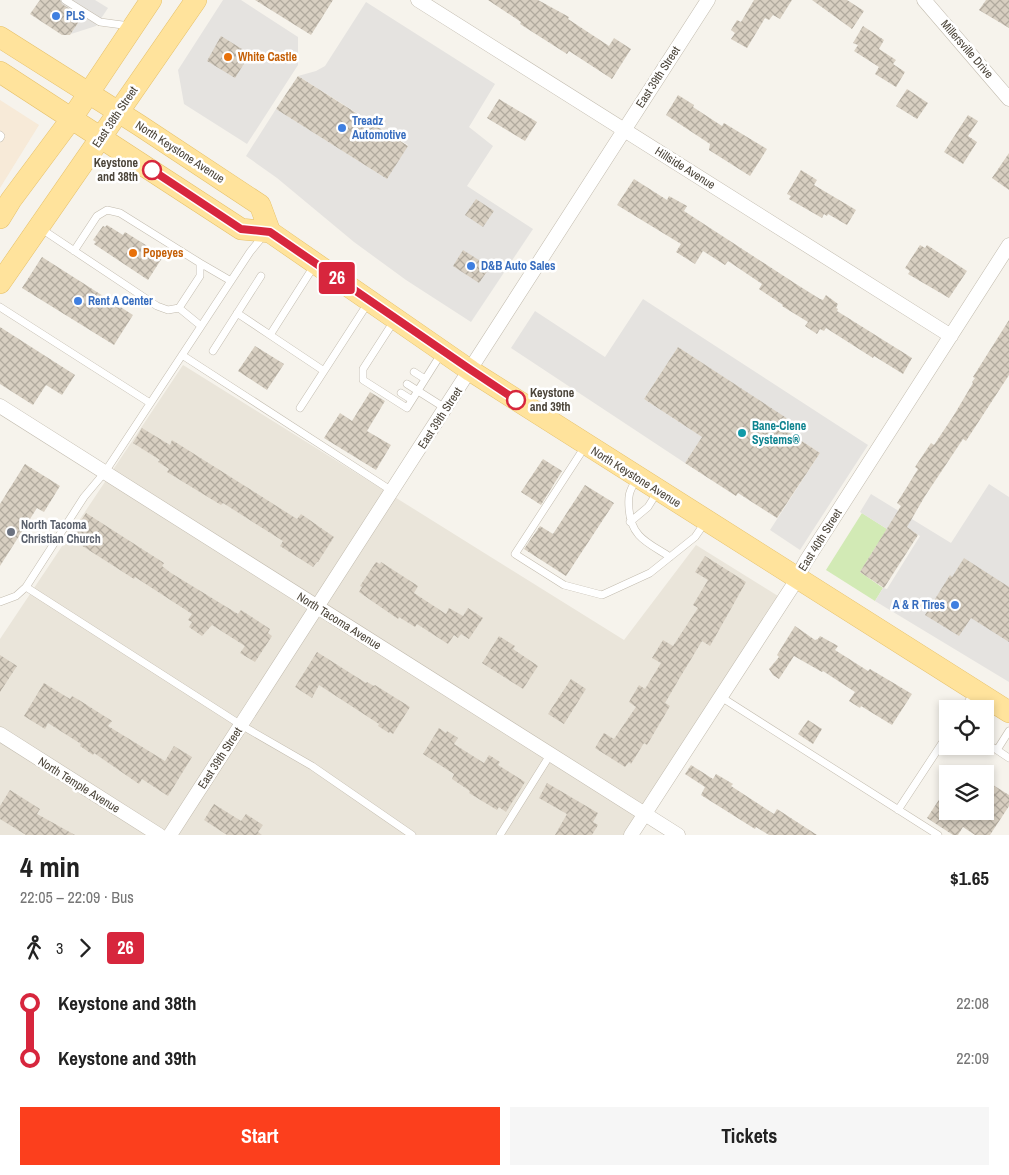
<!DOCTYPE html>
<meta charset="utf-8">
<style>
:root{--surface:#fff;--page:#f6f6f6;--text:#222;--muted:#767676;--accent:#fc3f1d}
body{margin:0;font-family:"Archivo Narrow",sans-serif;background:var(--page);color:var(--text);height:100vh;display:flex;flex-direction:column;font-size:19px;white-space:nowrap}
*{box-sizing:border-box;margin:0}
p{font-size:16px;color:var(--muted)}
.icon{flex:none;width:28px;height:28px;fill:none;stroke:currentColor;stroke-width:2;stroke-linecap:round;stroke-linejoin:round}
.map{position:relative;height:835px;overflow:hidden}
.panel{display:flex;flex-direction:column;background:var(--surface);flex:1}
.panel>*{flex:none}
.badge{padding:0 10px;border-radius:4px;font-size:18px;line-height:32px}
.fabs{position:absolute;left:939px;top:700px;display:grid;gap:10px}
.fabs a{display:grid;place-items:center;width:55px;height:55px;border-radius:0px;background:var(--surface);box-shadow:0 2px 8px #0003;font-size:25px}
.map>.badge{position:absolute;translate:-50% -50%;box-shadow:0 0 0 2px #fff}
.legs{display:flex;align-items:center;gap:8px;height:55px;padding:0 20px;font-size:16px}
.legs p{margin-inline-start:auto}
.summary{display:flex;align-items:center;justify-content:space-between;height:85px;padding:0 20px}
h1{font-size:28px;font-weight:700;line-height:38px}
.button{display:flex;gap:10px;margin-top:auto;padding:10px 20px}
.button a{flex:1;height:58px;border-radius:0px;background:var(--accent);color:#fff;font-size:20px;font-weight:700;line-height:58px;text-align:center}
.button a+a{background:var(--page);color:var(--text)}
ul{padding:0 20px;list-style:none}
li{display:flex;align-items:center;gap:18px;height:55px;font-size:19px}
li i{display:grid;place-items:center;width:8px;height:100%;margin:0 6px;background:currentColor}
li i::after{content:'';width:12px;height:12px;margin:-6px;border:4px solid;border-radius:50%;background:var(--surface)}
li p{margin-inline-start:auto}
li:first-child i{background:linear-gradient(#0000 50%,currentColor 0)}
li:last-child i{background:linear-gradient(currentColor 50%,#0000 0)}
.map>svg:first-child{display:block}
.residential{fill:#eae5da}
.commercial{fill:#f7ead8}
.green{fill:#d2eab5}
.parking{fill:#e5e3e0}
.building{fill:url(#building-cross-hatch)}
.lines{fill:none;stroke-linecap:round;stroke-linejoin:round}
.lane-casing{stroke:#c2bbae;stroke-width:8}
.street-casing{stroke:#c2bbae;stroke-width:15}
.primary-casing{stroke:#e6c16a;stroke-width:22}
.lane{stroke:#fff;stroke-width:7}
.street{stroke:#fff;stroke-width:14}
.primary{stroke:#ffe39c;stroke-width:21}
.line-1-casing{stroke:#fff;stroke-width:11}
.line-1{stroke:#d7263d;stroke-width:8}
.shop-dot{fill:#3f7fe0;stroke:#fff;stroke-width:2}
.food-dot{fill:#e8710a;stroke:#fff;stroke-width:2}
.stop-1-dot{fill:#fff;stroke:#d7263d;stroke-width:2.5}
.culture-dot{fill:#0f9aa8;stroke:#fff;stroke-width:2}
.worship-dot{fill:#6b7280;stroke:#fff;stroke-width:2}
.labels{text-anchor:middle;stroke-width:5;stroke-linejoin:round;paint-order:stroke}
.shop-label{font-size:12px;font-weight:bold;fill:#366cbe;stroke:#fff;text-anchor:start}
.street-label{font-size:12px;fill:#4b4439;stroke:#fff}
.food-label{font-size:12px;font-weight:bold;fill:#c56008;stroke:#fff;text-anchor:start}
.stop-label{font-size:12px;font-weight:bold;fill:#4b4439;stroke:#fff;text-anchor:end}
.culture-label{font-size:12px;font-weight:bold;fill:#0d838f;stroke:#fff;text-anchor:start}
.worship-label{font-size:12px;font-weight:bold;fill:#5b616d;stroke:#fff;text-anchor:start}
</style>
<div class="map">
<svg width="1009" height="835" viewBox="0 0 1009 835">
<defs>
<pattern id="building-cross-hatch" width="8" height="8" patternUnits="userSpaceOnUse" patternTransform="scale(1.25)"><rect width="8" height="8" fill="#d8cfc1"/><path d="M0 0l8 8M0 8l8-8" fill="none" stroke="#b1aa9e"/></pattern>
</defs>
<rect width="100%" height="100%" fill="#f6f3ec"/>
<!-- residential -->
<path class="residential" d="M183,365L624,640L696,545L778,596L624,835H0V639Z"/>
<!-- commercial -->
<path class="commercial" d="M0,100L39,125L0,188Z"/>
<!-- green -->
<path class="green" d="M862,513L887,529L860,572L883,588L875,601L826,570Z"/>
<!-- parking -->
<path class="parking" d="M53,0H95L108,8L96,26L71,34L81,18Z
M223,0H241L298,37V65L247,144L184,104L178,70Z
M366,2L495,84L469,127L493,146L467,186L533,229L471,322L406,280L354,242L277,178L246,156L276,109L387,179L408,145L298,76L316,71L325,66Z
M643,299L868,445L800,550L770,530L820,453L782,428L787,419L678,347L644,399L702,437L685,463L511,348L535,311L605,357Z
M989,484L1009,497V682L875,601L883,588L887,589L920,536L894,519L887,529L860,512L871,494L951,543Z"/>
<!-- building -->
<path class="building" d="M40,0H60L62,4L82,17L70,35H62L30,14Z
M255,0H333L311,35Z
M488,0H538L569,17L568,19L609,46L614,38L631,49L612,79L569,51L567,54L520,24L521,22Z
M754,0H792L780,19L773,15L769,20L765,18L747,48L731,39L735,33L731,30L737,20L741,22Z
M812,0H847L864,11L852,29Z
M986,0H1009V28L979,10Z
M863,26L884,40L879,49L896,60L893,64L905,72L896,87L875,74L879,67L854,51L858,45L853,43Z
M221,36L250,54L235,78L207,61Z
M298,76L408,146L387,179L276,109Z
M907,89L928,103L917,119L896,106Z
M678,95L694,105L693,107L722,126L724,123L767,149L750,176L709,150L710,144L666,115Z
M499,99L537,122L525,141L487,118Z
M968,115L978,121L968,136L977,142L963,164L944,152Z
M1009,153V190L992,178Z
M801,170L817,180L814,185L856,210L847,225L828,214L827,216L824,214L822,218L789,199L791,196L787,194Z
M634,179L667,200L669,196L687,206L684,211L796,284L820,299L823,300L826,295L838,304L836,308L838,309L837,311L912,358L903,374L874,356L873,358L826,328L824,331L820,329L817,334L805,326L808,322L782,306L783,305L759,289L762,284L728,261L725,265L703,251L695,264L676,252L681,244L617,205Z
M476,199L494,211L483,227L465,215Z
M107,225L123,235L125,232L160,254L159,256L162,258L148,280L94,244L96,242L93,240L103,226L105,227Z
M920,245L925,248L927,245L967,271L949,298L908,274L910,271L905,268Z
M463,250L490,267L479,283L453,266Z
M42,257L133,315L114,345L22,288Z
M1009,320V375L966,441L963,439L925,496L907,527L918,535L884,588L860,572L901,506L897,503L918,469L915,467L931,443L934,445L954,415L973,383L972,382L975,378L973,377Z
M0,327L75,375L62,395L46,385L33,405L0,384Z
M255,346L284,364L267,390L238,371Z
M678,347L788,419L782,428L820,453L777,518L738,493L736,496L685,463L702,437L644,399Z
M370,392L385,401L367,431L391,445L376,470L324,438L340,413L352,421Z
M142,428L170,445L172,440L297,519L301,514L334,537L318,562H317L313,567L280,546L283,541L223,503L221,505L167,472L169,469L158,462L160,460L133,443Z
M543,459L562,471L541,505L521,492Z
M25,464L60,486L44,512L37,508L0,566V504Z
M585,485L614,503L566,576L524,549L540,526L553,534Z
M86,513L164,563L162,566L171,573L238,614L241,610L270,629L268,633L272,636L255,662L240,653L245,646L212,625L202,636L189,627L192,622L188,620L192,614L135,577L134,579L70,538Z
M705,556L746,582L710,646L702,641L679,679L665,703L670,706L647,745L644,743L631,764L629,762L625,767L595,748L604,733L614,739L636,707L629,702L639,685L645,689L661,663L652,658L663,640L673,646L698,608L693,605L708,580L695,572Z
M964,558L1009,587V642L971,618L959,636L925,615L950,575L952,577Z
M376,562L380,564L381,562L418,586L414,593L446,614L449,608L463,616L468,608L483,618L469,639L461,634L458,638L454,635L448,644L417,624L415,627L399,617L398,619L359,592L362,587L360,586Z
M795,626L815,640L818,639L820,636L838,646L835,650L868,671L870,669L912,694L892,725L861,706L860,708L849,701L855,692L823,671L822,672L794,656L779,679L773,675L769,669L779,657L777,655Z
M499,636L515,646L513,649L538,666L523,689L482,663Z
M317,652L366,683L367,682L374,686L375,685L410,707L393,734L390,732L389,733L378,726L379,724L319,685L312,698L295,687Z
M0,655L17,666L0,692Z
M571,679L586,689L564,724L548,714Z
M44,683L70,699L72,696L79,700L112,721L108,726L165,761L174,746L192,757L168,796L142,779L139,784L94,753L93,755L80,746L81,744L48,723L45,729L24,716Z
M808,720L822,729L813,744L798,734Z
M439,728L446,733L447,731L458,738L454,744L484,763L489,755L500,762L498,765L525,782L506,812L499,807L497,810L469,793L470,791L452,779L454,774L423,754Z
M691,765L713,779L716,774L733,784L731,786L774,814L777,809L817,835H769L756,827L755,829L701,795L705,787L685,774Z
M985,780L1009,795V806L990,835H975L963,827L958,835H953L927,818L948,786V811H985Z
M547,783L598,813L593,822L598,825L592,835H555L567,814L539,798Z
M10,790L40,809L37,814L75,835H26L0,819V806Z
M214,804L241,821L246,814L263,825L258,832L262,835H227L204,820Z"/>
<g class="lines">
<defs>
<path id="lane" d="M65,0L100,22L130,26
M0,135L1,136L0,138
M40,228L157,306L168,310L179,308L200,276V263L120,213L107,210L97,216L74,251
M200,263L231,281
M314,266L270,335L324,371L368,303
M0,307L150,403
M179,308L201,326
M237,313L270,335
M394,321L363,369V380L407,408L441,354
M213,351L261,276
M182,355L392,491
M414,372L425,379
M407,384L445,408
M401,393L412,400
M300,408L324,371
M586,445L515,554L564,585L602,595L650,573L695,537L706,521
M636,480C629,492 628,495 629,509C631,538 649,543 670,557
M630,522L648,507L658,491
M26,587L241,725L312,766L412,835
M0,602L16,596L26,587L84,497L105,472L250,252L263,236
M721,697L938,835
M964,709L974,692
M1009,731L997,750L1009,758
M985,743L997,750
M898,810L948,734
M500,835L550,755"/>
<path id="street" d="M418,0L951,336
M924,0L1009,99
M0,406L678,835
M0,734L159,835
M170,835L708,0
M631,835L792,587L806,561L1009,245"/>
<path id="primary" d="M0,37L139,125L260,205L270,232
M0,72L241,229L270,232L471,371L1009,712
M0,218L11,200L72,118L151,0
M0,283L196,0"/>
</defs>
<!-- lane casing -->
<use href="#lane" class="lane-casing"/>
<!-- street casing -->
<use href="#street" class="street-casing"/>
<!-- primary casing -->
<use href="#primary" class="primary-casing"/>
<!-- lane -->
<use href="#lane" class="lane"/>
<!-- street -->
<use href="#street" class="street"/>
<!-- primary -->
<use href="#primary" class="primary"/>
</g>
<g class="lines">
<defs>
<path id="line-1" d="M152,170L241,229L270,232L471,370L516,400"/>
</defs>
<!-- line-1 casing -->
<use href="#line-1" class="line-1-casing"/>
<!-- line-1 -->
<use href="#line-1" class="line-1"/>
</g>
<!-- markers -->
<g class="shop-dot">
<circle cx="56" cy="16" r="5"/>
<circle cx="342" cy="128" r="5"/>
<circle cx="471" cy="266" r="5"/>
<circle cx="78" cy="301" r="5"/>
<circle cx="955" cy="605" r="5"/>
</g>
<g class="food-dot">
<circle cx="228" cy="57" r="5"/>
<circle cx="133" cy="253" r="5"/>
</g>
<g class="stop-1-dot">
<circle cx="152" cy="170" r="9"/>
<circle cx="516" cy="400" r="9"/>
</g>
<circle class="culture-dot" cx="742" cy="433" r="5"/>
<circle class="worship-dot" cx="11" cy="532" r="5"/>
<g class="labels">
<!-- shop labels -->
<g class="shop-label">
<text x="66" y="20">PLS</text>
<text x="352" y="125">Treadz<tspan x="352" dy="14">Automotive</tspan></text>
<text x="481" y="270">D&amp;B Auto Sales</text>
<text x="88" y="305">Rent A Center</text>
<text x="945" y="609" text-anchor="end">A &amp; R Tires</text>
</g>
<!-- street labels -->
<g class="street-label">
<text transform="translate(967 49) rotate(49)" y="4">Millersville Drive</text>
<text transform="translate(658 77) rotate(-57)" y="4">East 39th Street</text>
<text transform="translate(115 117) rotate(-56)" y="4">East 38th Street</text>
<text transform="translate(180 152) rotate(33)" y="4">North Keystone Avenue</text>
<text transform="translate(685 168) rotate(32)" y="4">Hillside Avenue</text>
<text transform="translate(440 418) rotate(-57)" y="4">East 39th Street</text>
<text transform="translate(636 477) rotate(32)" y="4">North Keystone Avenue</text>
<text transform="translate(820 540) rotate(-58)" y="4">East 40th Street</text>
<text transform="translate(339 621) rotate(32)" y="4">North Tacoma Avenue</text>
<text transform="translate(220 758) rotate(-57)" y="4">East 39th Street</text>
<text transform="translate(79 785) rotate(32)" y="4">North Temple Avenue</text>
</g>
<!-- food labels -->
<g class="food-label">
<text x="238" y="61">White Castle</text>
<text x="143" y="257">Popeyes</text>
</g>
<!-- stop labels -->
<g class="stop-label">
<text x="138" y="167">Keystone<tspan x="138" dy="14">and 38th</tspan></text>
<text x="530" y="397" text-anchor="start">Keystone<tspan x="530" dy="14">and 39th</tspan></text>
</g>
<!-- culture labels -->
<g class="culture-label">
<text x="752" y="430">Bane-Clene<tspan x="752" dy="14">Systems®</tspan></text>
</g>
<!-- worship labels -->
<g class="worship-label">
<text x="21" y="529">North Tacoma<tspan x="21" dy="14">Christian Church</tspan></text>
</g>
</g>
</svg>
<div class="fabs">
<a><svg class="icon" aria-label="locate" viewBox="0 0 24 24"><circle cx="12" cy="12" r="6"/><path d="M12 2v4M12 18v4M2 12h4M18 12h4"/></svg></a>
<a><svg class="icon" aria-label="layers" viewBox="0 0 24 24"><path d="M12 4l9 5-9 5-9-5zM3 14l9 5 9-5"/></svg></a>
</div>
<b class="badge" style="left:337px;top:278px;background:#d7263d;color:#fff">26</b>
</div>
<section class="panel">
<div class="summary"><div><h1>4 min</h1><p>22:05 – 22:09 · Bus</p></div><b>$1.65</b></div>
<div class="legs"><svg class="icon" aria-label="walk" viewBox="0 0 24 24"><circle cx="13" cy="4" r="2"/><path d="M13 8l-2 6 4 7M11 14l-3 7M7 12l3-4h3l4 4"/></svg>3<svg class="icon" aria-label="forward" viewBox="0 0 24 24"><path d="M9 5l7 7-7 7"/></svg><b class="badge" style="background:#d7263d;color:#fff">26</b></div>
<ul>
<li><i style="color:#d7263d"></i><b>Keystone and 38th</b><p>22:08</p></li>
<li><i style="color:#d7263d"></i><b>Keystone and 39th</b><p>22:09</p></li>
</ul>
<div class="button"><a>Start</a><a>Tickets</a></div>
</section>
